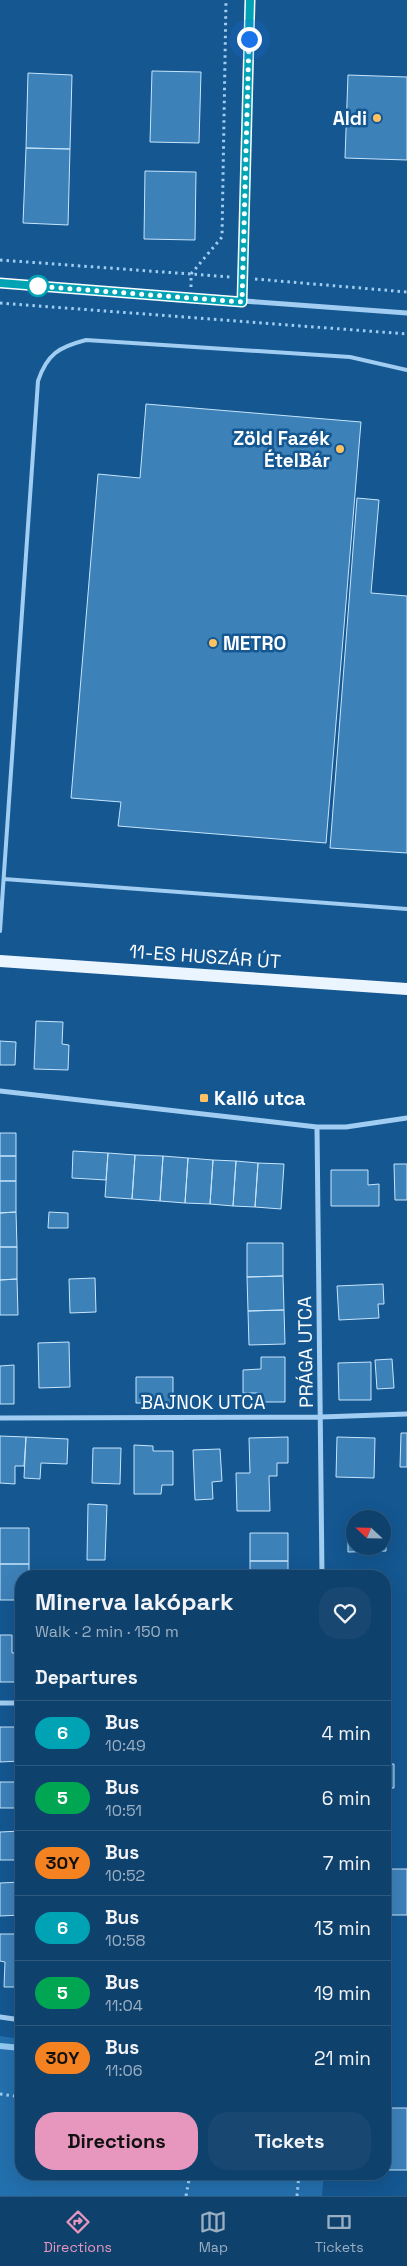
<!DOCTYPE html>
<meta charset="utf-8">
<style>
:root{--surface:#0f416d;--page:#184872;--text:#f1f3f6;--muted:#9bafc2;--line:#2f5a80;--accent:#e797bd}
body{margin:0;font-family:"Space Grotesk",sans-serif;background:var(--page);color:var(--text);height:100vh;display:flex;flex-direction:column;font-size:19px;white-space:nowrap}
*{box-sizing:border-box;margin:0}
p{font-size:16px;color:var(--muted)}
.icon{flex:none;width:28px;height:28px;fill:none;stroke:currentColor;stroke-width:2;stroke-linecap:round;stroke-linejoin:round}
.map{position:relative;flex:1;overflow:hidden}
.sheet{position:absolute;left:15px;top:1570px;width:376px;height:610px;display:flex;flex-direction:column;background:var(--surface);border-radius:20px;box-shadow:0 5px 20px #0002,0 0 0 1px var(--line)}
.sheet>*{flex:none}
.badge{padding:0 10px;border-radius:16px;font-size:18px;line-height:32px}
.needle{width:32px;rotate:292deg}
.tools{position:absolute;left:346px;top:1510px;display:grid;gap:10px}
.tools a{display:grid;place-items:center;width:45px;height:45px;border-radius:50%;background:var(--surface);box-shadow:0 5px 20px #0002,0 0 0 1px var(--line);font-size:25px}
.you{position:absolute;width:25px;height:25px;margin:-12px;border:4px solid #fff;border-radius:50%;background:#1a73e8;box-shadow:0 0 0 8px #1a73e833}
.map>.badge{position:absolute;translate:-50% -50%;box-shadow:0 0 0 2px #fff}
h2{padding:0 20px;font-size:19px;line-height:45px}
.round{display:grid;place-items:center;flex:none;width:52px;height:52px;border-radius:20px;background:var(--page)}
.headline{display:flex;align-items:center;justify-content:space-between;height:85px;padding:0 20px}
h1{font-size:24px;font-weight:700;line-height:38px}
.cta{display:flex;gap:10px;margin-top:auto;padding:10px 20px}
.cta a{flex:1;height:58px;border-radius:20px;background:var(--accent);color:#111;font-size:20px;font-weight:700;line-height:58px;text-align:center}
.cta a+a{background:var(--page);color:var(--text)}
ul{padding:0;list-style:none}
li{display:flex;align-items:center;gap:15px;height:65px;padding:0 20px;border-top:1px solid var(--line)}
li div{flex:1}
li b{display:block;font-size:19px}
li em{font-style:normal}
li .badge{min-width:55px;font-weight:700;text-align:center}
.tab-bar{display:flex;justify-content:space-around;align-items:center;height:70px;border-top:1px solid var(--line);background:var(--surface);font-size:14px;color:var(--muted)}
.tab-bar a{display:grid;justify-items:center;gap:2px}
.tab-bar .active{color:var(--accent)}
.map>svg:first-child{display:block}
.green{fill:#2370ae}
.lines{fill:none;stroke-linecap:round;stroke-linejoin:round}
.stream{stroke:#92caf4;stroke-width:6}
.building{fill:#3d81b9;stroke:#c7e5fc}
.path{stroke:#a0cdf1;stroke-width:3;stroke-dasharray:2.5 4;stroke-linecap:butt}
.lane{stroke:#a0cdf1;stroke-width:4}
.street{stroke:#a0cdf1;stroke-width:5}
.primary{stroke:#ebf5ff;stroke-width:12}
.line-casing{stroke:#fff;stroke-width:11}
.line{stroke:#00a3b4;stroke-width:8}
.walk{stroke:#fff;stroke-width:5;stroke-dasharray:0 9}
.poi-dot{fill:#ffc161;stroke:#145791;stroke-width:2}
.stop-dot{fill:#fff;stroke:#00a3b4;stroke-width:2.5}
.labels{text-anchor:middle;stroke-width:5;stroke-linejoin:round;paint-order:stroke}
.poi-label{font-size:19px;font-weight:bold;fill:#fff;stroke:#145791;text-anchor:end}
.street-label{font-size:19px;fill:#fff;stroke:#145791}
</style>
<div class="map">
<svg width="407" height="2196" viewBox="0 0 407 2196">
<rect width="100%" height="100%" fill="#145791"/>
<!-- green -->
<path class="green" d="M0,2036L21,2039V2174H324L322,2196H0Z"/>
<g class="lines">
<!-- stream -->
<path class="stream" d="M0,2046L21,2048"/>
</g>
<!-- building -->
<path class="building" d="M152,71L201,72L199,143L150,142Z
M28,73L72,75L70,149L26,148Z
M348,75L407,77V160L345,158Z
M26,148L70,149L68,225L23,223Z
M145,171L196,172L195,240L144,239Z
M146,404L361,422L326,843L118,826L121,802L71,798L98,474L140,478Z
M357,498L379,500L371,593L407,596V853L330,848Z
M36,1021L63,1022L62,1044L69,1045L68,1070L34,1069Z
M0,1041L16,1042L15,1065H0Z
M0,1133H16V1156H0Z
M73,1151L108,1153L106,1180L72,1178Z
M108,1153L135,1155L132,1199L105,1197Z
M135,1155L163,1156L160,1201L132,1199Z
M0,1156H16V1181H0Z
M163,1156L188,1158L185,1203L160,1201Z
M188,1158L213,1160L210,1204L185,1203Z
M213,1160L236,1161L233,1206L210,1204Z
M236,1161L258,1163L255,1207L233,1206Z
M258,1163L284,1164L281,1209L255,1207Z
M394,1164H407V1200H395Z
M331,1170H368V1185L379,1184V1206H331Z
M0,1181H16V1212L0,1213Z
M16,1212L17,1247H0V1213Z
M49,1212L68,1213V1228H48Z
M247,1243H283V1276L247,1277Z
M0,1247H17V1279L0,1280Z
M283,1276L284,1310L248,1311L247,1277Z
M95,1278L96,1312L70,1313L69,1279Z
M17,1279L18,1315H0V1280Z
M383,1284L384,1304H378L379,1318L339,1320L337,1286Z
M284,1310L285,1344L249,1345L248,1311Z
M69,1342L70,1387L39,1388L38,1343Z
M261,1357H285V1402H261V1393H243V1370L261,1369Z
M392,1359L394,1388L377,1389L375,1360Z
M371,1362V1400H339L338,1363Z
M14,1365V1404H0V1366Z
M136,1377H173V1403H136Z
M401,1433H407V1467H400Z
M0,1436L26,1437L24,1466H15V1484L0,1483Z
M26,1437L68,1439L67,1464L41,1463L40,1479L24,1478Z
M288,1437V1463H277V1476H269L270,1511H237L236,1473H250L249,1438Z
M337,1437L375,1438L374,1478L336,1477Z
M134,1445L153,1446V1451H173V1485H162L161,1494H134Z
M93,1448H121L120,1484L92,1483Z
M220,1449L222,1481L212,1482L213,1499L195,1500L193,1450Z
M88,1504L107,1505L105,1560H87Z
M355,1522V1546H382V1522H386V1551L348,1552V1523Z
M0,1528H29V1564H0Z
M250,1533H288V1561H250Z
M250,1561H288V1576H250Z
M0,1564H29V1576H21V1600H0Z
M385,1592H387V1614H385Z
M0,1635H12V1653H21V1682H0Z
M0,1727H21V1761L0,1762Z
M385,1764H394V1788H385Z
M0,1782H21V1808H0Z
M21,1831V1860H0V1832Z
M385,1869H407V1915H385Z
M21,1882V1915L0,1916V1883Z
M0,1934H21V1987H4L5,1962L0,1961Z
M390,2108H407V2170H389Z"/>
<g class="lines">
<!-- path -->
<path class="path" d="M0,260L231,277
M255,279L407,292
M191,287V274L222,237L226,0
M0,303L407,334
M0,2094L21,2097
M151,2174H161
M186,2196L190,2174
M297,2196L299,2174"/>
<!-- lane -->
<path class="lane" d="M4,879L407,909
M0,931L38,381C47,354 59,347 86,340L350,357L407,370"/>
<!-- street -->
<path class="street" d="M0,283L407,313
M243,301L250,0
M0,1091L317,1127H346L407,1118
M317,1127L322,1576
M0,1418L321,1417L407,1414
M0,1703H21
M0,2017L21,2020"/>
<!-- primary -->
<path class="primary" d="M0,961L407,989"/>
</g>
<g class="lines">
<defs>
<path id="line" d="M0,283L242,302L250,0"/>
</defs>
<!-- line casing -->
<use href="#line" class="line-casing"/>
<!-- line -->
<use href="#line" class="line"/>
<!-- walk -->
<path class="walk" d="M38,286H36L242,302L249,39"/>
</g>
<!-- markers -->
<g class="poi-dot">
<circle cx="377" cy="118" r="5"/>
<circle cx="340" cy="449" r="5"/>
<circle cx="213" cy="643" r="5"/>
<rect x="199" y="1093" width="10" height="10" rx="2.5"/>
</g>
<circle class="stop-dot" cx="38" cy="286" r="10"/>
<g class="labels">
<!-- poi labels -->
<g class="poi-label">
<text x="367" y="125">Aldi</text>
<text x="330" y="445">Zöld Fazék<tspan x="330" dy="22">ÉtelBár</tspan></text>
<text x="223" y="650" text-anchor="start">METRO</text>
<text x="214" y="1105" text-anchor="start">Kalló utca</text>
</g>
<!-- street labels -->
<g class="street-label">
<text transform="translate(205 956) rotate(4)" y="7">11-ES HUSZÁR ÚT</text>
<text transform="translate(305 1352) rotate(-91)" y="7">PRÁGA UTCA</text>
<text x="203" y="1409">BAJNOK UTCA</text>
</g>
</g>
</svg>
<div class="tools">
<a><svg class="needle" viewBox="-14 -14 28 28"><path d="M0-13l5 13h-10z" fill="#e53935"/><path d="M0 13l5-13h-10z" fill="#9bafc2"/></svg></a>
</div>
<div class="you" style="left:249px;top:39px"></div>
<section class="sheet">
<div class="headline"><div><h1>Minerva lakópark</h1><p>Walk · 2 min · 150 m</p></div><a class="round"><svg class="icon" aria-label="heart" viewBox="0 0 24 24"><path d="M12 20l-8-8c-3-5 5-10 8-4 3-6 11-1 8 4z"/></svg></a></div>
<h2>Departures</h2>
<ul>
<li><span class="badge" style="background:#00a3b4;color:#fff">6</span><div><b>Bus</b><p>10:49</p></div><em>4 min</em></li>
<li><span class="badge" style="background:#00a651;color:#fff">5</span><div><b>Bus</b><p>10:51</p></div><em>6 min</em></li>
<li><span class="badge" style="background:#f58220;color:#111">30Y</span><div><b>Bus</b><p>10:52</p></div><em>7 min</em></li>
<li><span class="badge" style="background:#00a3b4;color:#fff">6</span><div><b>Bus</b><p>10:58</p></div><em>13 min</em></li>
<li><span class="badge" style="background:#00a651;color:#fff">5</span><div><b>Bus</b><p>11:04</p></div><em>19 min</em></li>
<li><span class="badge" style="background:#f58220;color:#111">30Y</span><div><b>Bus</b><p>11:06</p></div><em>21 min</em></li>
</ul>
<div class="cta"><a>Directions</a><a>Tickets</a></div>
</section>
</div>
<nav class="tab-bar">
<a class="active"><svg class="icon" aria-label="directions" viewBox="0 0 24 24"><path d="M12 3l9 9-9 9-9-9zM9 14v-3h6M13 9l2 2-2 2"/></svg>Directions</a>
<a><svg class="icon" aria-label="map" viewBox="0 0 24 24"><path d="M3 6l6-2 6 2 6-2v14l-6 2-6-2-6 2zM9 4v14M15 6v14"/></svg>Map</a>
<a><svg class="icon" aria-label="tickets" viewBox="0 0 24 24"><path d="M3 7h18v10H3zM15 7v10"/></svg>Tickets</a>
</nav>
